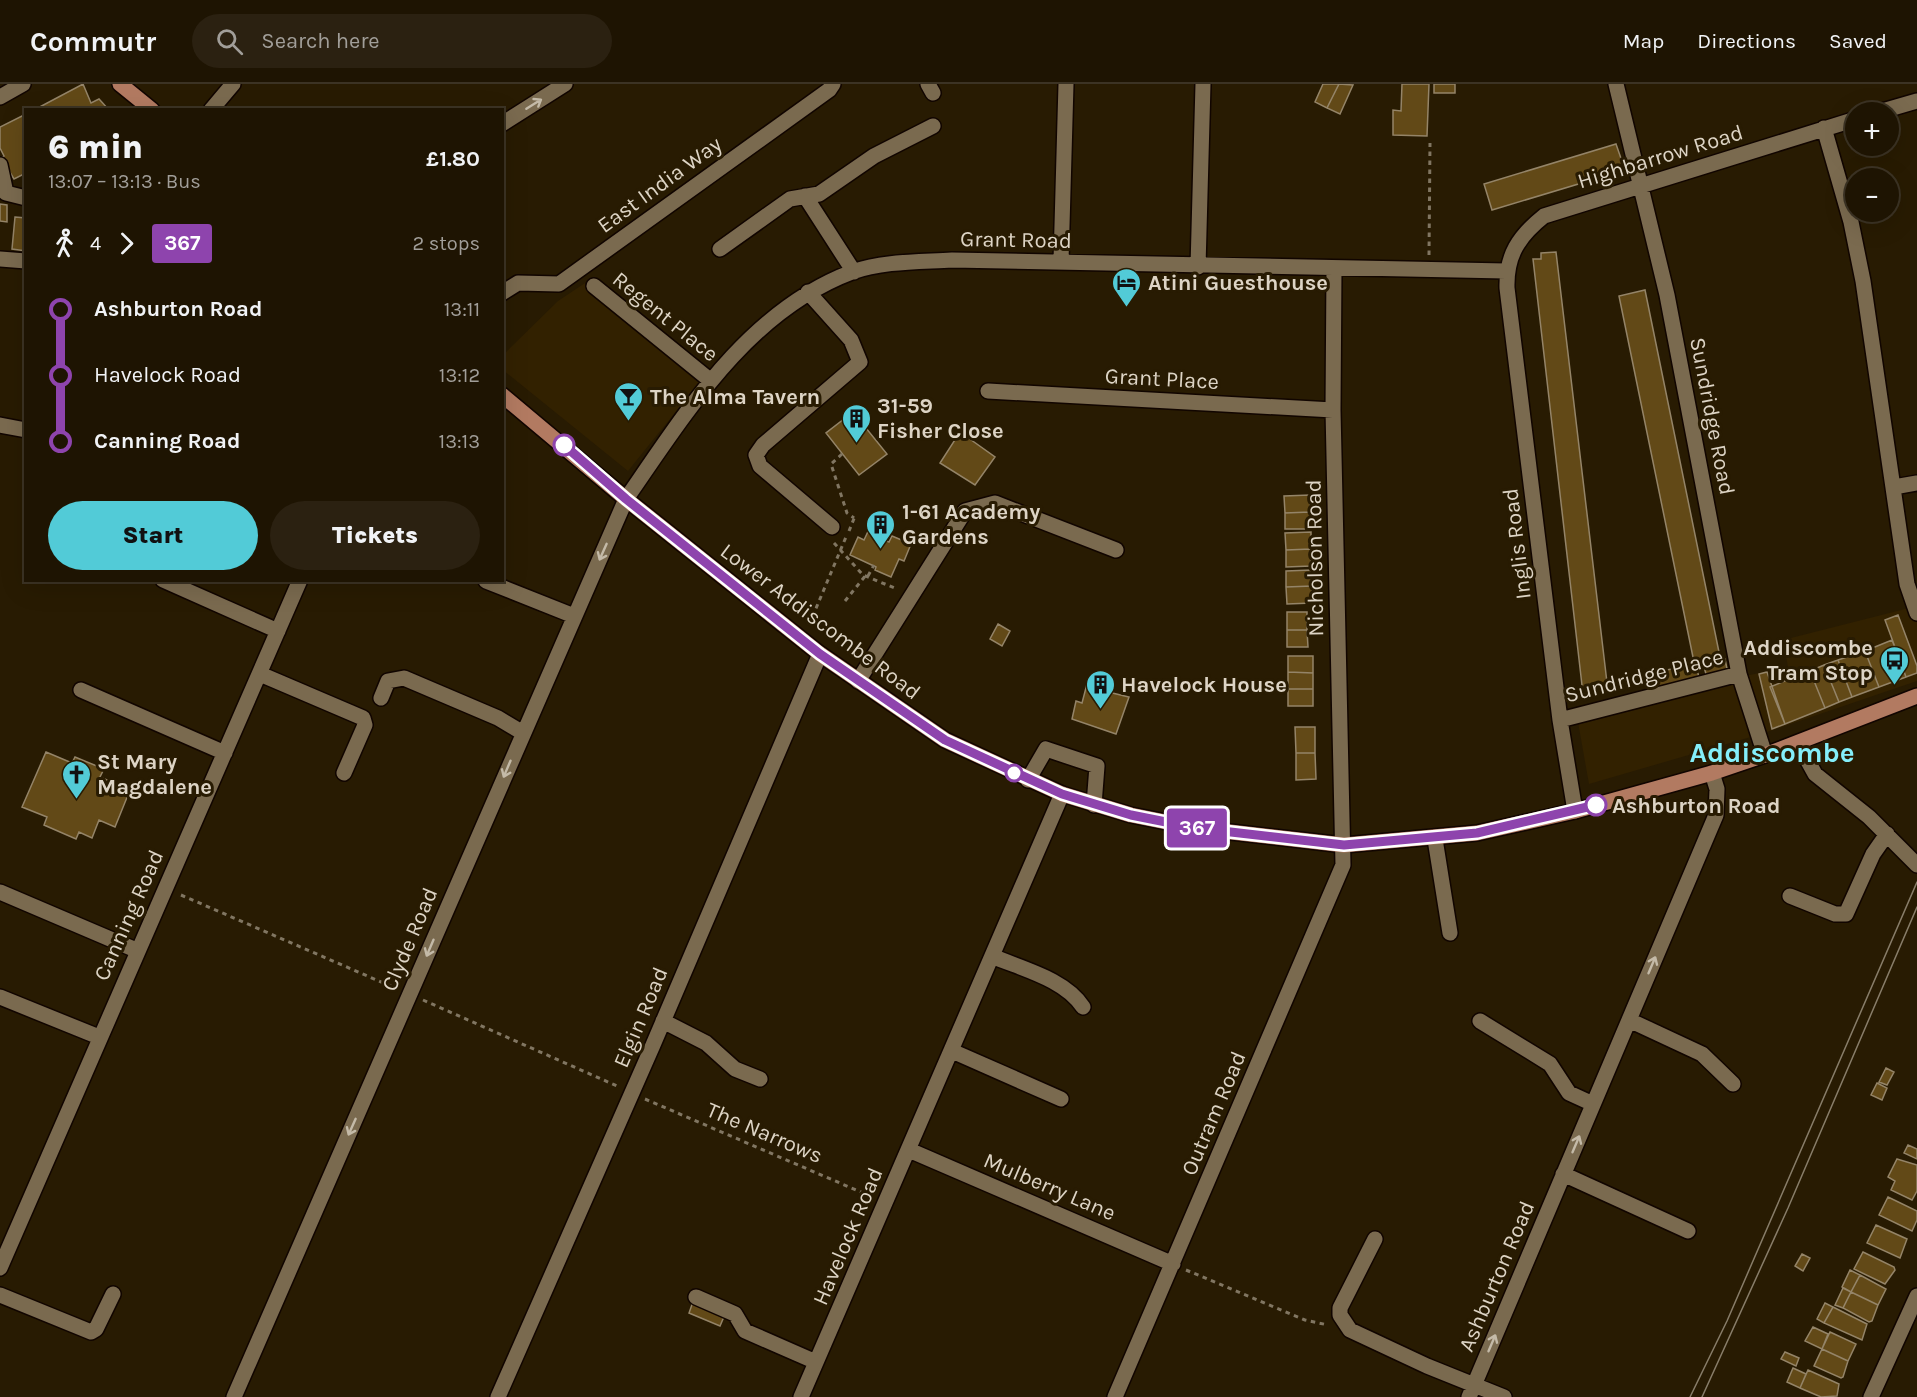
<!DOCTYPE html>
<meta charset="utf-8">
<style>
:root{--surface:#1e1402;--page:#2b2111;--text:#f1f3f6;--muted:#a19e99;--line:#3c3324;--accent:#52cbd7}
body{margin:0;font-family:Karla,sans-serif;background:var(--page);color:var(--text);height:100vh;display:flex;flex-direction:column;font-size:22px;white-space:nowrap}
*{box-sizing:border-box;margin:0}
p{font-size:20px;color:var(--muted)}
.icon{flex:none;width:33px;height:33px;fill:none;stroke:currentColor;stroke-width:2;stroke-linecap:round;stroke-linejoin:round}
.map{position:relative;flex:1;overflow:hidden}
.panel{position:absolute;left:24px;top:24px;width:480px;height:474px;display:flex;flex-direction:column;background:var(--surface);border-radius:0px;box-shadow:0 6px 24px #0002,0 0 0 2px var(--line)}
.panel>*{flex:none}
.badge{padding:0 12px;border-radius:4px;font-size:21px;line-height:39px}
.tools{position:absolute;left:1845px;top:18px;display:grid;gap:12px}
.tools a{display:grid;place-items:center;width:54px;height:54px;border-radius:50%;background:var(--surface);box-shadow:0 6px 24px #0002,0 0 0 2px var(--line);font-size:30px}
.map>.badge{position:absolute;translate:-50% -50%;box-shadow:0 0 0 3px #fff}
.legs{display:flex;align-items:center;gap:9px;height:66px;padding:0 24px;font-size:20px}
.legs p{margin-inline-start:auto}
.head{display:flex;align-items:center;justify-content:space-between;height:102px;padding:0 24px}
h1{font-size:33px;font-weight:800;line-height:45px}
.action{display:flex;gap:12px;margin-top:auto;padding:12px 24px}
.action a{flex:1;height:69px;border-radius:36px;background:var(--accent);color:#111;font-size:24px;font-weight:800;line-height:69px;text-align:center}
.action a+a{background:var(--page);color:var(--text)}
ul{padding:0 24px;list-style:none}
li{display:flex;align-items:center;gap:21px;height:66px;font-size:22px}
li i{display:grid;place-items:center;width:9px;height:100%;margin:0 8px;background:currentColor}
li i::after{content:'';width:15px;height:15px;margin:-8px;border:4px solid;border-radius:50%;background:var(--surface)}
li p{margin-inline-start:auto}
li:first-child i{background:linear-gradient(#0000 50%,currentColor 0)}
li:last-child i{background:linear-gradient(currentColor 50%,#0000 0)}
header{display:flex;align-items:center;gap:36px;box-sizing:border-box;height:84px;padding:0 30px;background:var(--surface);border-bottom:2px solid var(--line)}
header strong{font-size:28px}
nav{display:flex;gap:33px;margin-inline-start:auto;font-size:21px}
.search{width:420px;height:54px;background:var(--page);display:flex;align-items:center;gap:15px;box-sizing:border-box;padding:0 21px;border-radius:33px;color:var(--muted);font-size:22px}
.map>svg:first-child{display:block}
.built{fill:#322100}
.building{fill:#624917;stroke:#948468;stroke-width:1.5}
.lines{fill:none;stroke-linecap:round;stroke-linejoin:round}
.minor-casing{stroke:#110500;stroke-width:18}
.major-casing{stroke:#110500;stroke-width:18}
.path{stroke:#817662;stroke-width:3;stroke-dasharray:4.5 4.5;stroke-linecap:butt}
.minor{stroke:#7a6a4f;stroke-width:15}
.major{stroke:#b27a61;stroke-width:15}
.tram{stroke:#887d69;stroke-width:1.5}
.oneway{stroke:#c4baa8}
.line-1-casing{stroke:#fff;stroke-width:14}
.line-1{stroke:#8e44ad;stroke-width:9}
.stop-1-dot{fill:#fff;stroke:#8e44ad;stroke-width:3}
.labels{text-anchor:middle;stroke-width:6;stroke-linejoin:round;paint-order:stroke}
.street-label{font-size:22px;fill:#ddd4c5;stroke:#281b02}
.poi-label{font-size:22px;font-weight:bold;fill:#ddd4c5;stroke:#281b02;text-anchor:start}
.stop-label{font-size:22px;font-weight:bold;fill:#ddd4c5;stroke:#281b02;text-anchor:start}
.district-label{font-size:28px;font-weight:bold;fill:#84effa;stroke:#281b02}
</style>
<header>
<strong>Commutr</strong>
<div class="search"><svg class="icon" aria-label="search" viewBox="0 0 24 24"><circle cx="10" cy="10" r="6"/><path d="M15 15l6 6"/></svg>Search here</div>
<nav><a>Map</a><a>Directions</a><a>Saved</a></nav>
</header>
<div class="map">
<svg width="1917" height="1313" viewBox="0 0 1917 1313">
<rect width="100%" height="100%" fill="#281b02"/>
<!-- built -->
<path class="built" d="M585,199L702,295L628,387L503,286V271L558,217Z
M1917,522V597L1761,650L1589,700L1576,627L1788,583L1783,556Z"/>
<!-- building -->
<path class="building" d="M83,0L91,19L99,15L109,26H34Z
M1323,0H1339L1327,24L1315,18Z
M1339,0L1353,1L1340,30L1327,24Z
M1402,0H1429L1427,52L1393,51V26L1401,27Z
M1434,0H1455V9H1434Z
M26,30V89L14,95L1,74L4,72L0,64V43Z
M1616,60L1625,86L1492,126L1484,100Z
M0,120L7,121V138L0,137Z
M15,133L26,134V167L12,165Z
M1556,168L1608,607L1583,610L1533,175H1541V169Z
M1645,206L1720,573L1694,578L1619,212Z
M853,328L887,370L859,391L826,349Z
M960,348L995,373L975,401L940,379Z
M1310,411V428L1285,429L1284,412Z
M1310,428V445H1285V429Z
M872,439L887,445L882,455L889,458L892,452L911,460L904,477L899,475L891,493L875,486L876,483L850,471L858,453L864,456Z
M1311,448V465L1286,466L1285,449Z
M1311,465V482L1286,483V466Z
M1311,486L1312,502L1286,503V487Z
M1312,502V519L1287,520L1286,503Z
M1287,528H1307V546H1287Z
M1898,531L1917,582V589L1906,593L1885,536Z
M998,540L1010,547L1002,562L990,555Z
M1287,546H1307L1308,563H1287Z
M1892,556L1906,593L1879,603L1865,567Z
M1865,567L1879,603L1852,613L1838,576Z
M1288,572H1313V589L1288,588Z
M1725,575L1728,590L1707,594L1703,579Z
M1838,576L1852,613L1839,618L1824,581Z
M1696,580L1700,599L1656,608L1652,589Z
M1824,581L1839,618L1825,624L1810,587Z
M1810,587L1825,624L1785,640L1770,603Z
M1288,588L1313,589V605H1288Z
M1767,588L1785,640L1772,645L1759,590Z
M1087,600L1103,604L1101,613L1106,615L1108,608L1129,613L1116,650L1072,635L1076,617L1082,619Z
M1288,605H1313V622H1288Z
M1295,643H1315V669H1296Z
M46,668L72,679L75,673L104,685L100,693L130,706L115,743L99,736L92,754L79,748L76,755L44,741L47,733L22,723Z
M1296,669H1315L1316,695L1296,696Z
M1886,984L1894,988L1887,1001L1879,998Z
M1877,999L1887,1004L1882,1016L1871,1011Z
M1908,1061L1917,1065V1075L1904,1069Z
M1897,1075L1917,1081V1107L1912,1116L1891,1106L1895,1097L1888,1093Z
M1888,1113L1917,1127V1136L1912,1147L1879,1131Z
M1876,1141L1907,1155L1900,1174L1867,1159Z
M1863,1168L1894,1183L1895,1186L1885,1200L1854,1185Z
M1802,1170L1810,1174L1803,1187L1795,1182Z
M1850,1186L1860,1191L1851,1208L1842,1203Z
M1860,1191L1886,1205L1878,1221L1851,1208Z
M1843,1204L1851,1208L1843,1224L1835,1221Z
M1851,1208L1878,1221L1872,1237L1869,1238L1843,1224Z
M694,1215L726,1228L720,1242L689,1229Z
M1825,1219L1833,1223L1824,1239L1817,1235Z
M1833,1223L1867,1240L1862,1256L1824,1239Z
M1813,1243L1828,1250L1822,1265L1805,1257Z
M1830,1248L1856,1260L1848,1277L1822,1265Z
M1822,1265L1848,1277L1843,1293L1841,1294L1814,1282Z
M1785,1268L1799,1274L1796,1282L1781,1275Z
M1793,1284L1806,1290L1800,1304L1787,1298Z
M1808,1286L1839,1300L1837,1312L1821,1313L1800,1304Z"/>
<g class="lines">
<defs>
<path id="minor" d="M928,0L933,9
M1616,0L1667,211L1739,590L1765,671
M0,13L23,0
M211,26L233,0
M1879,28L1917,17
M502,40L565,0
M1824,44L1851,138L1863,197L1907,500L1917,529
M0,81L6,109L26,114
M805,112L854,188
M720,165L790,115L819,110L874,72L933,42
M0,175L26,177
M1061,177L1066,0
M1198,183L1203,0
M594,202L711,297
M808,208L851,256L860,278L763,361L756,371L760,382L832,443
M502,209L518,199L559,200L829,6L833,0
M988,307L1333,326
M0,341L26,346
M1894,403L1917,399
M163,496L278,547
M486,497L574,532
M260,590L363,634L365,641L344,689
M858,597L965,427L995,419L1116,466
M81,606L225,669
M381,614L388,597L404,594L498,634L523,649
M1560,636L1739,590
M1798,659L1815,690L1869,733L1917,781
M1028,696L1046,665L1097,682L1094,721
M1575,727L1560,636L1507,204C1506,171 1519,152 1544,132L1856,35
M1435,755L1450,849
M0,808L136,866
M1790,812L1835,830H1846L1873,770L1887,750
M992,872C1022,885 1065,895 1083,923
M0,913L99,953
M1629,936L1702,970L1733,1000
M663,937L706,959L735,985L760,995
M1480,937L1550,980L1569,1009L1593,1020
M952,967L1061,1015
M909,1066L1173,1180
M1563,1090L1688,1147
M1375,1155L1340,1224V1231L1350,1246L1427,1282L1504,1313
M0,1184L300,496
M0,1211L91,1248L96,1245L113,1210
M696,1213L735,1230L745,1247L816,1278
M234,1313L626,415C687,327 748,227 852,188C883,177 919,178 952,176L1506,187
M498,1313L653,961L820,570
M801,1313L1062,710
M1115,1313L1343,781L1333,326L1334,185
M1469,1313L1716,731L1717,705L1712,689
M1871,1313L1917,1212"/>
<path id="major" d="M120,0L152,26
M502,311L626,415L820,570L945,656L1062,710L1131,731L1196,744L1344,761L1477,749L1575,727L1712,689L1765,671L1917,612"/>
</defs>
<!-- minor casing -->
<use href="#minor" class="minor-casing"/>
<!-- major casing -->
<use href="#major" class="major-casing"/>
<!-- path -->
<path class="path" d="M1429,171L1430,59
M842,370L831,380L847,429L854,434
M849,447L855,432
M834,459L863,491L897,505
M868,492L874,481
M845,517L866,491
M809,541L846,453
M181,811L395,904
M423,916L617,1002
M645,1015L870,1112
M1186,1186L1305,1236L1328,1241"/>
<!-- minor -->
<use href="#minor" class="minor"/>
<!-- major -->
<use href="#major" class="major"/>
<!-- tram -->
<path class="tram" d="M1690,1313L1727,1237L1917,798
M1702,1313L1788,1124L1917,823"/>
</g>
<!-- one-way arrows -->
<defs><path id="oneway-shaft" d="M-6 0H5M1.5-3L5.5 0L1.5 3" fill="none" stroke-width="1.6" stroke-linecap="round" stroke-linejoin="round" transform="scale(1.5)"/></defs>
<g class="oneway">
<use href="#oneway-shaft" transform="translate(534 20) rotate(-32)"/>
<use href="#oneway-shaft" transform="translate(603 468) rotate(114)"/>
<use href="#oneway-shaft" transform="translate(507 685) rotate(113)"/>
<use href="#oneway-shaft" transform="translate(430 864) rotate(113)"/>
<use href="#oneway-shaft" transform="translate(1652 881) rotate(-67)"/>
<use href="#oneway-shaft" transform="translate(352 1043) rotate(114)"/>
<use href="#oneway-shaft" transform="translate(1576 1060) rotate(-67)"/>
<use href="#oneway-shaft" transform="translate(1492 1259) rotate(-67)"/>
</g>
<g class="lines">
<defs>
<path id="line-1" d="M564,361L626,415L820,570L945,656L1062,710L1131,731L1196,744L1344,761L1477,749L1596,721"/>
</defs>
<!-- line-1 casing -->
<use href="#line-1" class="line-1-casing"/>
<!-- line-1 -->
<use href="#line-1" class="line-1"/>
</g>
<!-- icons -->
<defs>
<symbol id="hotel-pin" viewBox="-11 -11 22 30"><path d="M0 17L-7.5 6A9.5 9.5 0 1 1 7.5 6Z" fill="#52cbd7" stroke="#281b02"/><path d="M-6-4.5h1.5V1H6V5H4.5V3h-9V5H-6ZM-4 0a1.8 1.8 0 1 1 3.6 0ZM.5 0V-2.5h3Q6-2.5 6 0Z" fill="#111"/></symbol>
<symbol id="bar-pin" viewBox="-11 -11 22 30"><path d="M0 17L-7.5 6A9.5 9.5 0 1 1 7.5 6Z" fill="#52cbd7" stroke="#281b02"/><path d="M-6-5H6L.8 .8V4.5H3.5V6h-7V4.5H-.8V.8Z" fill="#111"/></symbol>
<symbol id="building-pin" viewBox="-11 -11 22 30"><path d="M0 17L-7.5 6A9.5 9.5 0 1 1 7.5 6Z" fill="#52cbd7" stroke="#281b02"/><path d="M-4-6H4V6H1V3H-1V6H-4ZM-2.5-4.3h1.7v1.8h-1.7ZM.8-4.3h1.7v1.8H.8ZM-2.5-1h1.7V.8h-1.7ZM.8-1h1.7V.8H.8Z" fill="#111"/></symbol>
<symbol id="bus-pin" viewBox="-11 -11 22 30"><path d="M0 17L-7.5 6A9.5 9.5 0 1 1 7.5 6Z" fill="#52cbd7" stroke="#281b02"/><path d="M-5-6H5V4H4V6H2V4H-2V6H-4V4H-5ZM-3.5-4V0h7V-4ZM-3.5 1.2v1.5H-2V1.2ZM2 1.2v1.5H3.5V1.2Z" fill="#111"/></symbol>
<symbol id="church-pin" viewBox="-11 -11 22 30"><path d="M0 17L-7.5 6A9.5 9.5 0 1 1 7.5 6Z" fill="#52cbd7" stroke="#281b02"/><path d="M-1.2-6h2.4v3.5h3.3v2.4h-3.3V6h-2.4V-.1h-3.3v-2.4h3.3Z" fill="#111"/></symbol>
</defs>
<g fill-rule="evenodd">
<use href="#hotel-pin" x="1110" y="182" width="33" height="45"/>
<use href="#bar-pin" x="612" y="296" width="33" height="45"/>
<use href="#building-pin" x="840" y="318" width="33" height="45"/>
<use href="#building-pin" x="864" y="424" width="33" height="45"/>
<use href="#bus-pin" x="1878" y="560" width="33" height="45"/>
<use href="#building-pin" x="1084" y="584" width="33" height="45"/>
<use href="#church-pin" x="60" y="674" width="33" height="45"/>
</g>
<!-- markers -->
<g class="stop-1-dot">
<circle cx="564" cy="361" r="10"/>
<circle cx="1014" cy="689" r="8"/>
<circle cx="1596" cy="721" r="10"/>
</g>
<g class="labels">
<!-- street labels -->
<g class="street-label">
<text transform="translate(1660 72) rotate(-17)" y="8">Highbarrow Road</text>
<text transform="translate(659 100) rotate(-36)" y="8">East India Way</text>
<text transform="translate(1016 155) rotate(1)" y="8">Grant Road</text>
<text transform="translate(666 232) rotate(39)" y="8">Regent Place</text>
<text transform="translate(1162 294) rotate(3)" y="8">Grant Place</text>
<text transform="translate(1713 332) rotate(79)" y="8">Sundridge Road</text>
<text transform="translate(1516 460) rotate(-97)" y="8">Inglis Road</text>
<text transform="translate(1314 474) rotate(-91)" y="8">Nicholson Road</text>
<text transform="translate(821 537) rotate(37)" y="8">Lower Addiscombe Road</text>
<text transform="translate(1644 591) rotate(-14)" y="8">Sundridge Place</text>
<text transform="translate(128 831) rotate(-66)" y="8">Canning Road</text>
<text transform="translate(409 855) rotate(-67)" y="8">Clyde Road</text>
<text transform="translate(640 933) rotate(-67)" y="8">Elgin Road</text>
<text transform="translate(1213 1029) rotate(-67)" y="8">Outram Road</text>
<text transform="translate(765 1048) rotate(23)" y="8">The Narrows</text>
<text transform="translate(1050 1102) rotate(23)" y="8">Mulberry Lane</text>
<text transform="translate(847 1152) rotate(-67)" y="8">Havelock Road</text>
<text transform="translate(1496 1192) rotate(-67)" y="8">Ashburton Road</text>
</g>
<!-- poi labels -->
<g class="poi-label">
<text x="1148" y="206">Atini Guesthouse</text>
<text x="650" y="320">The Alma Tavern</text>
<text x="877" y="329">31-59<tspan x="877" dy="25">Fisher Close</tspan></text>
<text x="902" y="435">1-61 Academy<tspan x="902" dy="25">Gardens</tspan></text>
<text x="1873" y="571" text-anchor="end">Addiscombe<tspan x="1873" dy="25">Tram Stop</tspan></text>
<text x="1121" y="608">Havelock House</text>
<text x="97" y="685">St Mary<tspan x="97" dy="25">Magdalene</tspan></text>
</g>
<!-- stop labels -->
<g class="stop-label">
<text x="1612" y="729">Ashburton Road</text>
</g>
<!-- district labels -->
<g class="district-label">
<text x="1772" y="678">Addiscombe</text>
</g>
</g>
</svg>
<div class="tools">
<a>+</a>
<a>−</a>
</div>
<b class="badge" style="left:1197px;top:744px;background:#8e44ad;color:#fff">367</b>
<section class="panel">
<div class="head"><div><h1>6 min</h1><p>13:07 – 13:13 · Bus</p></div><b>£1.80</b></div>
<div class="legs"><svg class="icon" aria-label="walk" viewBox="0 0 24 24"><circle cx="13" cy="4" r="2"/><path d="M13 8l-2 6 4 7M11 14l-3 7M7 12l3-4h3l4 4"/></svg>4<svg class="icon" aria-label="forward" viewBox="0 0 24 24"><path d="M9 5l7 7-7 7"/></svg><b class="badge" style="background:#8e44ad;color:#fff">367</b><p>2 stops</p></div>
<ul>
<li><i style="color:#8e44ad"></i><b>Ashburton Road</b><p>13:11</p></li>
<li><i style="color:#8e44ad"></i><span>Havelock Road</span><p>13:12</p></li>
<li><i style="color:#8e44ad"></i><b>Canning Road</b><p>13:13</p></li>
</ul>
<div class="action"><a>Start</a><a>Tickets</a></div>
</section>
</div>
